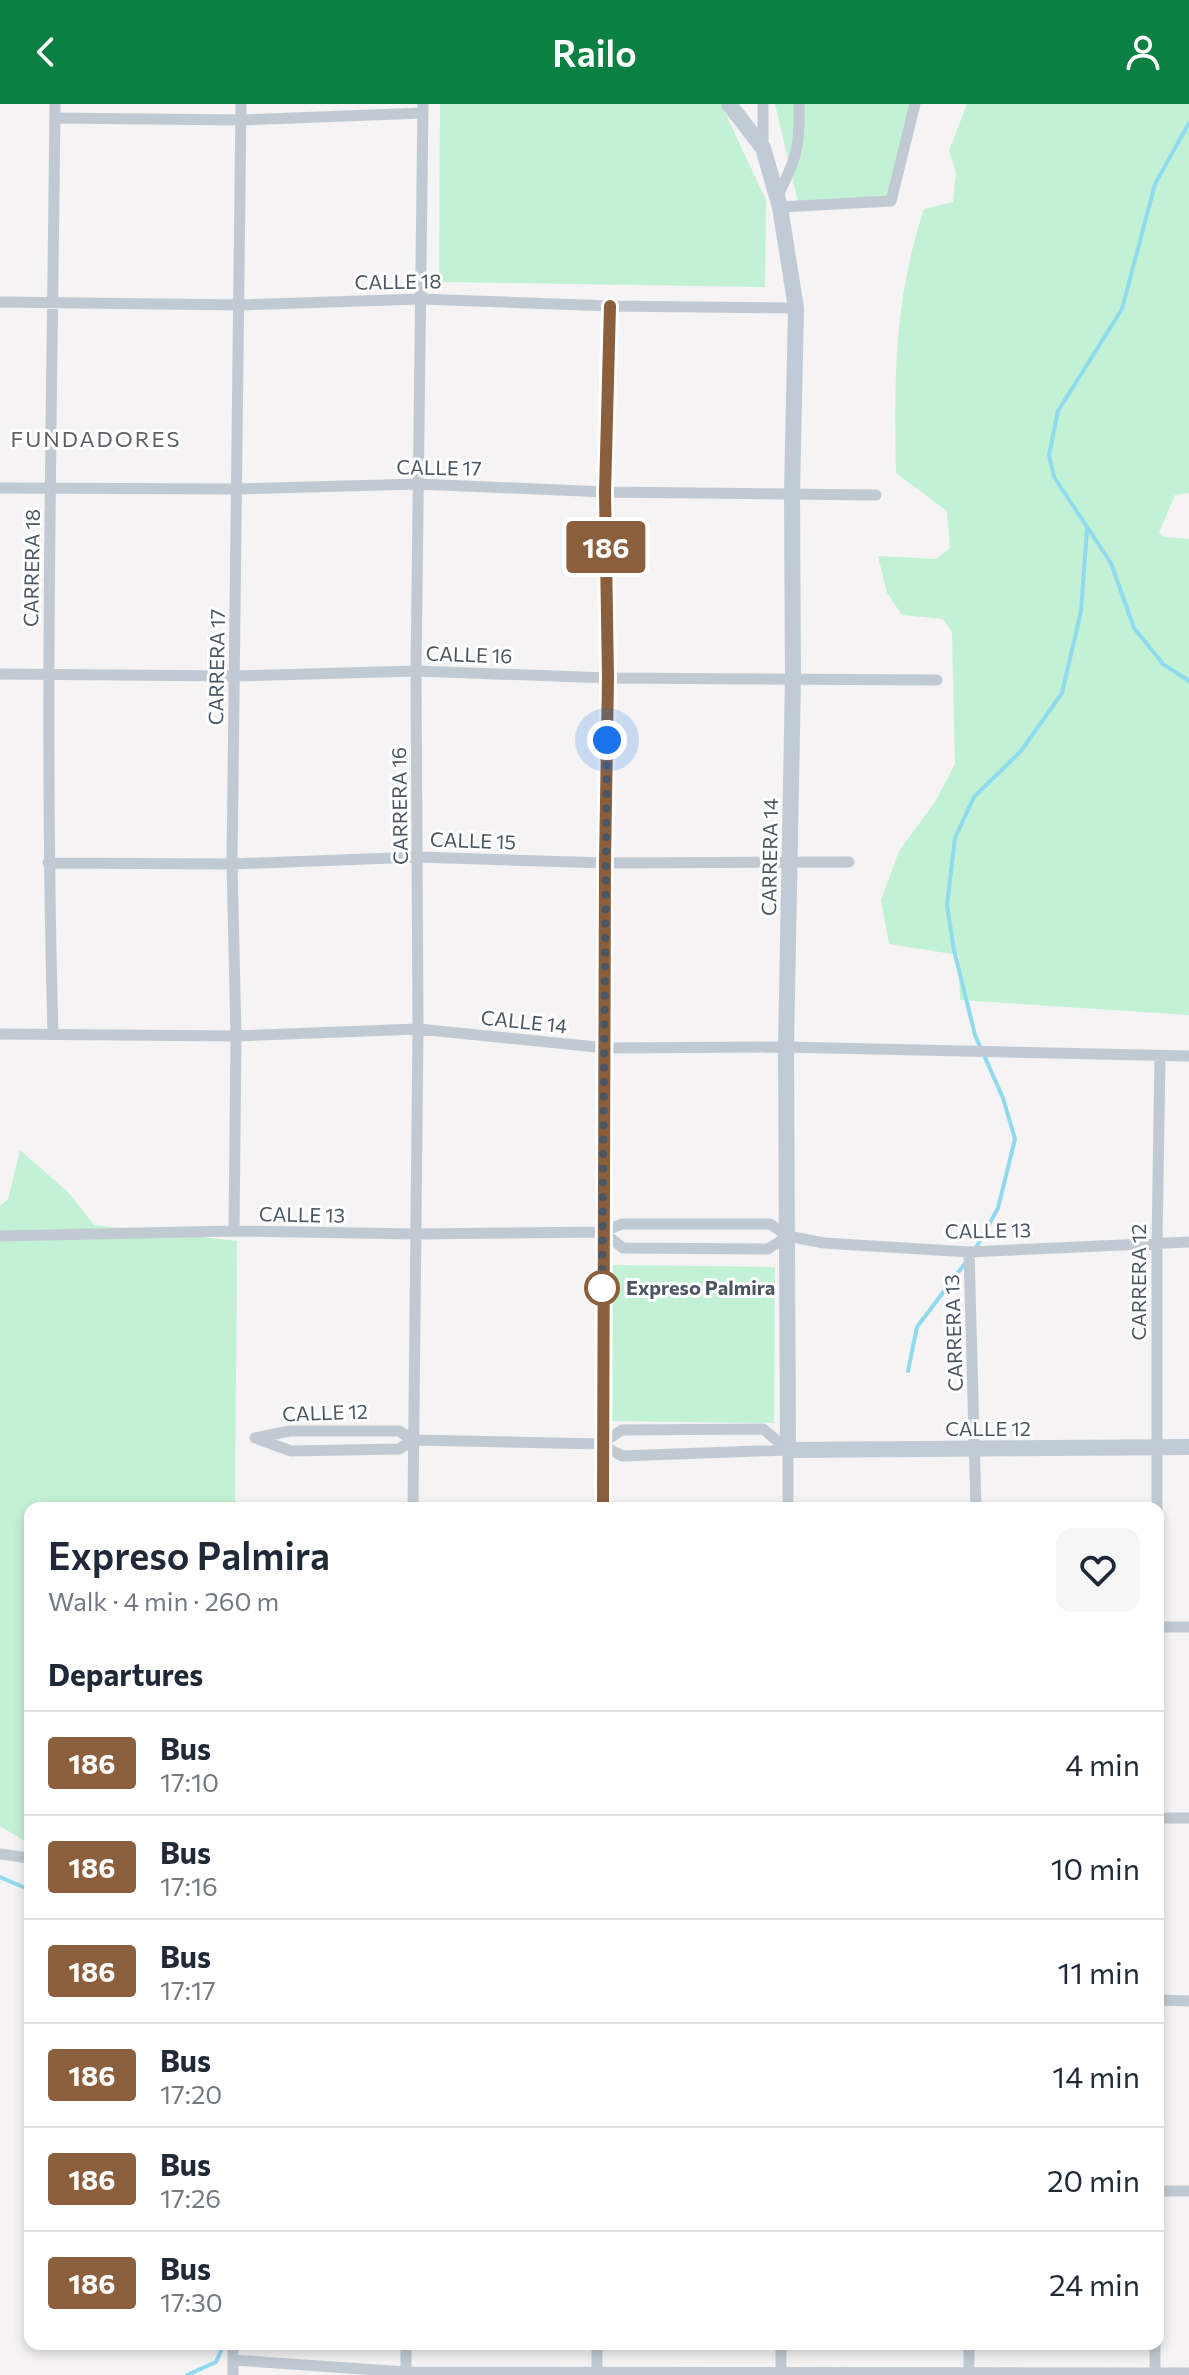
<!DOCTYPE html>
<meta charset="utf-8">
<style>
:root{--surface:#fff;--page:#f6f6f7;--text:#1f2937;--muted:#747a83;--line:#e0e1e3;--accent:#0b8043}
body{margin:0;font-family:Commissioner,sans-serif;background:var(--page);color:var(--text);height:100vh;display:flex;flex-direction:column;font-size:30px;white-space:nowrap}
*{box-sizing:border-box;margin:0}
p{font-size:26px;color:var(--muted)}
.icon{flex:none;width:44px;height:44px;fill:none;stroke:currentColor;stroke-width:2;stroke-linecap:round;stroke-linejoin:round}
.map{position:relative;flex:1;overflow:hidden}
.side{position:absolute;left:24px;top:1398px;width:1140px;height:848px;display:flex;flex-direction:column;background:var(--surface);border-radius:16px;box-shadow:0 4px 12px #0003}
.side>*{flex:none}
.badge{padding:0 16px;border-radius:6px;font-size:28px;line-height:52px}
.you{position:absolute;width:40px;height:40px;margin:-20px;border:6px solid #fff;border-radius:50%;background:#1a73e8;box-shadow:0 0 0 12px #1a73e833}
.map>.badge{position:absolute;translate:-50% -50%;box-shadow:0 0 0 4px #fff}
h2{padding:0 24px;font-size:30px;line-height:72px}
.round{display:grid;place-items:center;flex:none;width:84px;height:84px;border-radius:16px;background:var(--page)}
.head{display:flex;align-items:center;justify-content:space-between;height:136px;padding:0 24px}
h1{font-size:38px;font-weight:600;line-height:60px}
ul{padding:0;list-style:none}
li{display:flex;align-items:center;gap:24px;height:104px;padding:0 24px;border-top:2px solid var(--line)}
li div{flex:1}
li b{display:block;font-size:30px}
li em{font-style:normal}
li .badge{min-width:88px;font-weight:700;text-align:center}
header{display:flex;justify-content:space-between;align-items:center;height:104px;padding:0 24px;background:var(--accent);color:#fff;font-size:36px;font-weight:600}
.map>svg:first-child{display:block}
.green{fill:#c3f1d5}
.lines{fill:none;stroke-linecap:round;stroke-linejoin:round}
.stream{stroke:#90daee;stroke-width:4}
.street{stroke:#c1cad2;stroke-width:11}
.secondary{stroke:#c1cbd6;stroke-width:16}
.line-casing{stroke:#fff;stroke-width:18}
.line{stroke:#8b5e3c;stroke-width:12}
.walk{stroke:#4a5661;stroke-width:8;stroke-dasharray:0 14.4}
.stop-dot{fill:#fff;stroke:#8b5e3c;stroke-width:4}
.labels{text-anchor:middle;stroke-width:6;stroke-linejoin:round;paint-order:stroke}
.street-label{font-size:20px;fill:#4a5661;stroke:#fff}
.stop-label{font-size:20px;font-weight:bold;fill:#4a5661;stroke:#fff;text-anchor:start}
.neighbourhood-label{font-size:22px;letter-spacing:2px;fill:#5f6368;stroke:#fff}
</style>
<header><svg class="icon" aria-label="back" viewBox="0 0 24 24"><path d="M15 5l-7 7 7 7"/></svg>Railo<svg class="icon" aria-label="person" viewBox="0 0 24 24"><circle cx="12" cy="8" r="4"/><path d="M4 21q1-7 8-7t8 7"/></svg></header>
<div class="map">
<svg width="1189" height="2271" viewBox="0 0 1189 2271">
<rect width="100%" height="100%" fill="#f5f3f3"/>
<!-- green -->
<path class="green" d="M440,0H721L766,96L765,183L439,178Z
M775,0H911L889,92L798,98Z
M967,0H1189V389L1175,391L1159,429L1164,433L1189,435V911L960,896L959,851L889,840L881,796L899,747L935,698L955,660L952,528L943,515L902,511L887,489L878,452L936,455L950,444L947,407L896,369C894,275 894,196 924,105L953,98L956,68L949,47Z
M20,1046L68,1088L94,1121L237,1137L235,1404H30V1740L0,1722V1102L8,1095Z
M611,1161L775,1163L774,1319L610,1317Z"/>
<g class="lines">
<!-- stream -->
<path class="stream" d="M1189,19L1155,80L1122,205L1058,307L1049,351L1054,373L1111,459L1134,524L1163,560L1189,577
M976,1144L998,1104L1015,1035L1003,994L975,931L954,846L947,801L955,734L974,693L1021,647L1062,589L1081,507L1087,425
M908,1267L917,1223L966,1158
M0,1773L30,1786
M187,2271L216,2258L224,2240"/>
<!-- street -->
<path class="street" d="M55,14L242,16L423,9
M763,43V0
M777,93C797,54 800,43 799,0
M780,103L891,97L915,0
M0,198L241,201L421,195L610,202L796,204
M0,384L238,385L418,380L605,388L876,391
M0,570L235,572L416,567L608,574L937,576
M48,759L232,760L418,753L605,759L849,758
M53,929C44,620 52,310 55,0
M0,930L236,932L418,925L606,944L786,943L1189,952
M234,1127L236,932L232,760L241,0
M603,1128L623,1144L768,1145L788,1132
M0,1132L234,1127L415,1130L603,1128L622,1120H770L788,1132L824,1139L969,1148L1189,1138
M969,1148L976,1404
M255,1334L290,1327H399L413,1336L601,1340L622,1352L788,1346
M258,1335L291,1347L399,1345L413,1336
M601,1340L622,1326L763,1325L788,1346
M413,1404L418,925L416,567L423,0
M603,1404C600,1251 605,1098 606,945C608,697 603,450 610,202
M788,1404V1346
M1157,1404V1139L1160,952
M1158,1523H1189
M1158,1714H1189
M0,1750L30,1754
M1158,1896L1189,1897
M1158,2087H1189
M597,2240V2271
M1155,2240V2271
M233,2256L406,2268L1189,2269
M233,2271V2240
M406,2271V2240
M781,2271V2240
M969,2271V2240"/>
<!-- secondary -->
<path class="secondary" d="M729,0L763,44L780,103L796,204L792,389L793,575L786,943L788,1346L1189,1343"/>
</g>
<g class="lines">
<defs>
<path id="line" d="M603,1404L605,759L608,574L605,388L610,202"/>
</defs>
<!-- line casing -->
<use href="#line" class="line-casing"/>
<!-- line -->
<use href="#line" class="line"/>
<!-- walk -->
<path class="walk" d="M602,1184V1189L607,636"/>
</g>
<!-- markers -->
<circle class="stop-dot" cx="602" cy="1184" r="16"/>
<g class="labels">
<!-- street labels -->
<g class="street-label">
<text transform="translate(398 178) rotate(-1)" y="7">CALLE 18</text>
<text transform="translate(439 364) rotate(1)" y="7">CALLE 17</text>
<text transform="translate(32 464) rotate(-89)" y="7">CARRERA 18</text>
<text transform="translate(469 551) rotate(2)" y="7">CALLE 16</text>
<text transform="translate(217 563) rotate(-89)" y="7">CARRERA 17</text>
<text transform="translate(400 702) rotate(-91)" y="7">CARRERA 16</text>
<text transform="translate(473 737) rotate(2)" y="7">CALLE 15</text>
<text transform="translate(770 753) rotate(-89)" y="7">CARRERA 14</text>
<text transform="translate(524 918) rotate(6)" y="7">CALLE 14</text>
<text transform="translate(302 1111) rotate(1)" y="7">CALLE 13</text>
<text transform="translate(988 1127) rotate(-1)" y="7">CALLE 13</text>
<text transform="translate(1139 1178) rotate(-90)" y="7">CARRERA 12</text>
<text transform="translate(954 1229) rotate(-92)" y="7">CARRERA 13</text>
<text transform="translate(325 1309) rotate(-2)" y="7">CALLE 12</text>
<text x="988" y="1332">CALLE 12</text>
</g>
<!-- stop labels -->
<g class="stop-label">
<text x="626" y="1191">Expreso Palmira</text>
</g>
<!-- neighbourhood labels -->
<g class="neighbourhood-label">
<text x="96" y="343">FUNDADORES</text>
</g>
</g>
</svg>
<div class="you" style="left:607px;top:636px"></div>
<b class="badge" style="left:606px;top:443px;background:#8b5e3c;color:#fff">186</b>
<section class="side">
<div class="head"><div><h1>Expreso Palmira</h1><p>Walk · 4 min · 260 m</p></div><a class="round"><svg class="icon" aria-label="heart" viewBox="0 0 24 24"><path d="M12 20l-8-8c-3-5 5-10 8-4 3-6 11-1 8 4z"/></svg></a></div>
<h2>Departures</h2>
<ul>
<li><span class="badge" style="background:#8b5e3c;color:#fff">186</span><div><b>Bus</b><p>17:10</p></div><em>4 min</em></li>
<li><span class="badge" style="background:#8b5e3c;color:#fff">186</span><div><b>Bus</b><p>17:16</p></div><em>10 min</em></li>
<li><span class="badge" style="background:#8b5e3c;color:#fff">186</span><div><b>Bus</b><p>17:17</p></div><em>11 min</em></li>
<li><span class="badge" style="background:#8b5e3c;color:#fff">186</span><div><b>Bus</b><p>17:20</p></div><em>14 min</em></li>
<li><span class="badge" style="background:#8b5e3c;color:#fff">186</span><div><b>Bus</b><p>17:26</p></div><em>20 min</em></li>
<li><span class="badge" style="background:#8b5e3c;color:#fff">186</span><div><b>Bus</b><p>17:30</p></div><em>24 min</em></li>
</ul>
</section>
</div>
